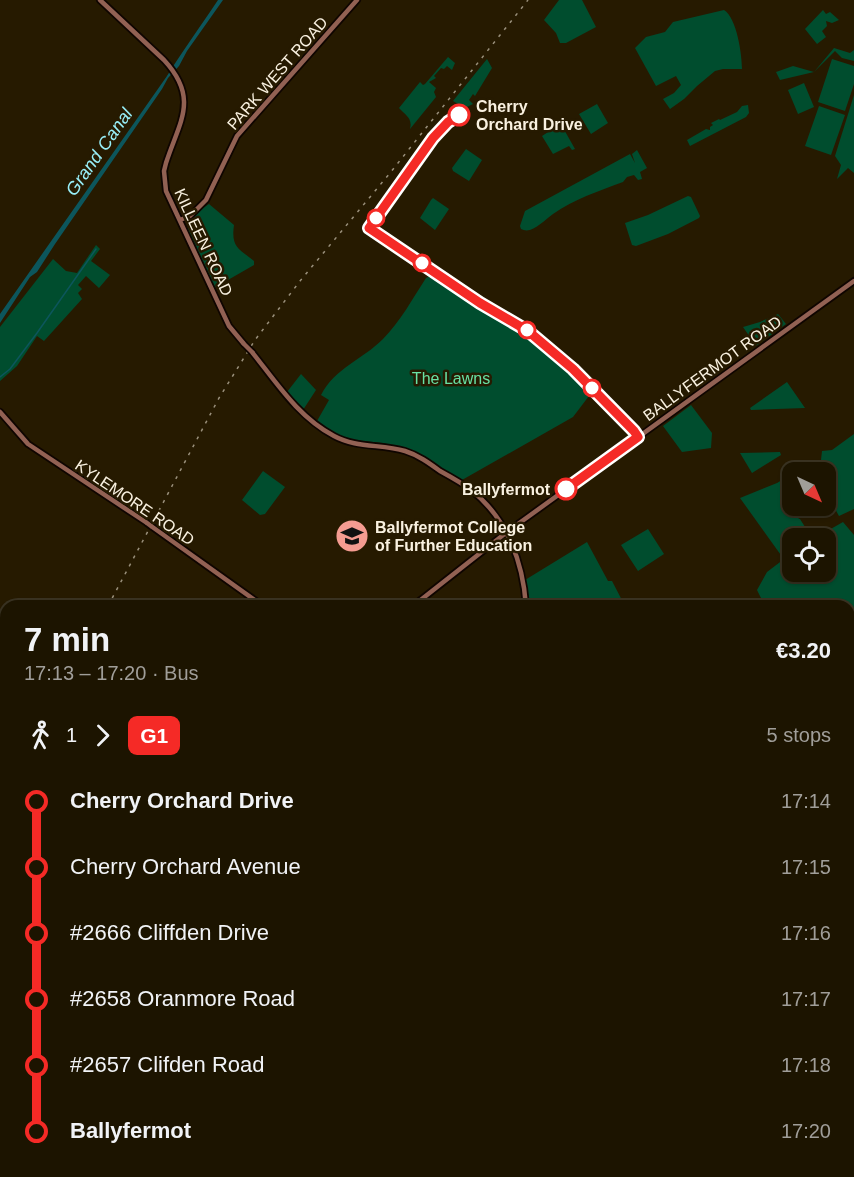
<!DOCTYPE html>
<meta charset="utf-8">
<style>
:root{--surface:#1c1400;--page:#251d0a;--text:#f1f3f6;--muted:#a09e99;--line:#3a3322}
body{margin:0;font-family:Arial,sans-serif;background:var(--page);color:var(--text);height:100vh;display:flex;flex-direction:column;font-size:22px;white-space:nowrap}
*{box-sizing:border-box;margin:0}
p{font-size:20px;color:var(--muted)}
.icon{flex:none;width:33px;height:33px;fill:none;stroke:currentColor;stroke-width:2;stroke-linecap:round;stroke-linejoin:round}
.map{position:relative;flex:1;overflow:hidden}
.drawer{position:absolute;left:0px;top:600px;width:855px;height:578px;display:flex;flex-direction:column;background:var(--surface);border-radius:18px 18px 0 0;box-shadow:0 2px 4px #0004,0 0 0 2px var(--line)}
.drawer>*{flex:none}
.badge{padding:0 12px;border-radius:9px;font-size:21px;line-height:39px}
.needle{width:39px;rotate:136deg}
.buttons{position:absolute;left:782px;top:462px;display:grid;gap:12px}
.buttons a{display:grid;place-items:center;width:54px;height:54px;border-radius:12px;background:var(--surface);box-shadow:0 2px 4px #0004,0 0 0 2px var(--line);font-size:30px}
.map>.badge{position:absolute;translate:-50% -50%;box-shadow:0 0 0 3px #fff}
.legs{display:flex;align-items:center;gap:9px;height:66px;padding:0 24px;font-size:20px}
.legs p{margin-inline-start:auto}
.head{display:flex;align-items:center;justify-content:space-between;height:102px;padding:0 24px}
h1{font-size:33px;font-weight:700;line-height:45px}
ul{padding:0 24px;list-style:none}
li{display:flex;align-items:center;gap:21px;height:66px;font-size:22px}
li i{display:grid;place-items:center;width:9px;height:100%;margin:0 8px;background:currentColor}
li i::after{content:'';width:15px;height:15px;margin:-8px;border:4px solid;border-radius:50%;background:var(--surface)}
li p{margin-inline-start:auto}
li:first-child i{background:linear-gradient(#0000 50%,currentColor 0)}
li:last-child i{background:linear-gradient(currentColor 50%,#0000 0)}
.map>svg:first-child{display:block}
.green{fill:#004d2e}
.water{fill:#0c565c}
.lines{fill:none;stroke-linecap:round;stroke-linejoin:round}
.stream{stroke:#0c565c;stroke-width:1.5}
.secondary-casing{stroke:#0f0500;stroke-width:8}
.secondary{stroke:#926153;stroke-width:4.5}
.rail{stroke:#9a907b;stroke-width:1.5;stroke-dasharray:3 6;stroke-linecap:butt}
.secondary-bridge-casing{stroke:#0f0500;stroke-width:8;stroke-linecap:butt}
.secondary-bridge{stroke:#926153;stroke-width:4.5}
.line-1-casing{stroke:#fff;stroke-width:14}
.line-1{stroke:#f52a26;stroke-width:9}
.stop-1-dot{fill:#fff;stroke:#f52a26;stroke-width:3}
.labels{text-anchor:middle;stroke-width:5;stroke-linejoin:round;paint-order:stroke}
.street-label{font-size:16px;fill:#f9f1e0;stroke:#261a00}
.stop-label{font-size:16px;font-weight:bold;fill:#f9f1e0;stroke:#261a00;text-anchor:start}
.park-label{font-size:16px;fill:#69e2a4;stroke:#261a00}
.poi-label{font-size:16px;font-weight:bold;fill:#f9f1e0;stroke:#261a00;text-anchor:start}
.water-label{font-size:18px;font-style:italic;fill:#98eff8;stroke:#261a00}
</style>
<div class="map">
<svg width="854" height="1177" viewBox="0 0 854 1177">
<rect width="100%" height="100%" fill="#261a00"/>
<!-- green -->
<path class="green" d="M559,0H582L596,27L566,43H560L556,33L544,20Z
M724,10C737,18 742,55 742,69H723L715,71L697,86L684,99L670,109L663,99L674,93L681,85L676,76L656,86L635,48L646,37L665,32L673,22Z
M823,10L826,14L830,12L839,20L832,23L826,21L827,26L822,31L826,37L817,44L805,29Z
M834,48L850,53L854,50V61L842,58L835,51L814,72L780,80L776,72L793,66L814,72Z
M448,57L455,63L452,70L447,66L444,69L441,68L434,76L436,78L429,82L436,88L434,92L436,97L410,129C413,118 405,115 399,108L420,82L423,85L425,84Z
M487,59L492,68L475,96L473,94L469,100L473,104L465,108L453,101Z
M832,59L854,66V84L845,111L818,102Z
M804,83L814,107L798,114L788,90Z
M854,95V173L848,168L837,179L841,165L835,156Z
M597,104L608,123L591,134L579,114Z
M748,105L749,113L746,117L690,146L687,140L706,129L710,130V127L713,125L711,123L719,119L720,120L737,112L742,106Z
M819,106L845,115L831,155L805,146Z
M559,125L562,126L575,149L572,150L569,146L553,154L542,136Z
M466,149L482,160L469,181L453,171L452,168Z
M637,150L647,168L640,172L642,179L638,180L634,175L627,177L623,182C599,191 574,199 553,214C544,220 532,235 521,229L520,226L525,211L630,154L635,163L632,154Z
M688,196L691,197L700,216L699,218L668,234L636,246L632,245L625,223L648,215Z
M433,198L449,209L435,230L420,218L431,200Z
M209,204L234,225C231,247 238,248 254,261V265L214,288C208,275 187,238 188,225C189,217 203,208 209,204Z
M96,245L100,249L91,261L110,275L99,288L86,276L78,285L82,289L78,293L82,299L44,341L37,336L17,366L0,381V327L53,259L66,271L77,273Z
M434,274L454,290L534,339L592,392L573,417L462,480L413,451L383,443L352,440L338,436L317,421L329,400L321,395C335,368 362,360 383,339C400,322 413,298 426,278Z
M778,314L786,324L756,346L743,327L760,322Z
M301,374L316,390L303,410L287,392Z
M787,382L805,408L751,410L750,408Z
M691,405L712,433L711,448L682,452L663,426Z
M854,434V509L839,516L830,500L825,502V472H795L806,464L821,460L822,451L832,450Z
M780,452L781,455L752,473L740,453Z
M263,471L285,487L265,514L260,515L242,500Z
M792,474V506H820L798,519H800L812,538H792V552L783,558L740,498L777,483Z
M843,522L854,535V818L849,817V606H765L757,590L767,572L792,553V572H825V538H815Z
M648,529L664,554L638,571L621,545Z
M587,542L608,581H612L625,606H531L525,580Z
M854,952V1028L849,1030V955Z
M849,1066L854,1067V1177H119L126,1172H849Z"/>
<!-- water -->
<path class="water" d="M218,0H223L187,51L179,66L168,78L162,89L55,244L37,272L30,277L0,323V314L167,76C184,49 200,27 218,0Z"/>
<g class="lines">
<!-- stream -->
<path class="stream" d="M0,377L10,369L37,333L96,249
M849,685L854,680
M849,1094L854,1098
M505,1172L506,1177"/>
<defs>
<path id="secondary" d="M100,0L164,60C200,99 179,122 166,163L164,171L166,191L229,326L244,344
M180,220L190,216L206,200L237,136L357,0
M252,352C276,382 298,417 334,436C356,448 381,444 405,451C418,455 429,463 440,471C451,477 462,483 471,490C507,518 523,562 526,606
M0,412L28,444L147,523
M151,526L263,606
M413,606L507,532L854,281
M849,819L854,820
M849,825L854,826
M849,862L854,861
M0,1033L6,1030
M849,1039L854,1038
M0,1154L6,1151
M0,1160L6,1157
M114,1177L121,1172"/>
</defs>
<!-- secondary casing -->
<use href="#secondary" class="secondary-casing"/>
<!-- secondary -->
<use href="#secondary" class="secondary"/>
<!-- rail -->
<path class="rail" d="M108,606L219,398L255,340L300,281L390,173L528,0
M0,806L6,795"/>
<defs>
<path id="secondary-bridge" d="M244,344L252,352
M147,523L151,526"/>
</defs>
<!-- secondary-bridge casing -->
<use href="#secondary-bridge" class="secondary-bridge-casing"/>
<!-- secondary-bridge -->
<use href="#secondary-bridge" class="secondary-bridge"/>
</g>
<g class="lines">
<defs>
<path id="line-1" d="M459,115L448,122L433,138L369,228L480,303L528,331L573,369L634,431L638,437L566,489"/>
</defs>
<!-- line-1 casing -->
<use href="#line-1" class="line-1-casing"/>
<!-- line-1 -->
<use href="#line-1" class="line-1"/>
</g>
<!-- icons -->
<defs>
<symbol id="university-disc" viewBox="-11 -11 22 22"><circle r="9.5" fill="#f59c91" stroke="#261a00"/><path d="M0-5L7-2L0 1L-7-2ZM-4 1L0 2.5L4 1V4Q0 6-4 4Z" fill="#111"/></symbol>
</defs>
<g fill-rule="evenodd">
<use href="#university-disc" x="333" y="517" width="38" height="38"/>
</g>
<!-- markers -->
<g class="stop-1-dot">
<circle cx="459" cy="115" r="10"/>
<circle cx="376" cy="218" r="8"/>
<circle cx="422" cy="263" r="8"/>
<circle cx="527" cy="330" r="8"/>
<circle cx="592" cy="388" r="8"/>
<circle cx="566" cy="489" r="10"/>
</g>
<g class="labels">
<!-- street labels -->
<g class="street-label">
<text transform="translate(277 73) rotate(-49)" y="6">PARK WEST ROAD</text>
<text transform="translate(204 242) rotate(65)" y="6">KILLEEN ROAD</text>
<text transform="translate(712 368) rotate(-36)" y="6">BALLYFERMOT ROAD</text>
<text transform="translate(135 502) rotate(34)" y="6">KYLEMORE ROAD</text>
</g>
<!-- stop labels -->
<g class="stop-label">
<text x="476" y="112">Cherry<tspan x="476" dy="18">Orchard Drive</tspan></text>
<text x="550" y="495" text-anchor="end">Ballyfermot</text>
</g>
<!-- park labels -->
<g class="park-label">
<text x="451" y="384">The Lawns</text>
</g>
<!-- poi labels -->
<g class="poi-label">
<text x="375" y="533">Ballyfermot College<tspan x="375" dy="18">of Further Education</tspan></text>
</g>
<!-- water labels -->
<g class="water-label">
<text transform="translate(99 152) rotate(-55)" y="6">Grand Canal</text>
</g>
</g>
</svg>
<div class="buttons">
<a><svg class="needle" viewBox="-14 -14 28 28"><path d="M0-13l5 13h-10z" fill="#e53935"/><path d="M0 13l5-13h-10z" fill="#a09e99"/></svg></a>
<a><svg class="icon" aria-label="locate" viewBox="0 0 24 24"><circle cx="12" cy="12" r="6"/><path d="M12 2v4M12 18v4M2 12h4M18 12h4"/></svg></a>
</div>
<section class="drawer">
<div class="head"><div><h1>7 min</h1><p>17:13 – 17:20 · Bus</p></div><b>€3.20</b></div>
<div class="legs"><svg class="icon" aria-label="walk" viewBox="0 0 24 24"><circle cx="13" cy="4" r="2"/><path d="M13 8l-2 6 4 7M11 14l-3 7M7 12l3-4h3l4 4"/></svg>1<svg class="icon" aria-label="forward" viewBox="0 0 24 24"><path d="M9 5l7 7-7 7"/></svg><b class="badge" style="background:#f52a26;color:#fff">G1</b><p>5 stops</p></div>
<ul>
<li><i style="color:#f52a26"></i><b>Cherry Orchard Drive</b><p>17:14</p></li>
<li><i style="color:#f52a26"></i><span>Cherry Orchard Avenue</span><p>17:15</p></li>
<li><i style="color:#f52a26"></i><span>#2666 Cliffden Drive</span><p>17:16</p></li>
<li><i style="color:#f52a26"></i><span>#2658 Oranmore Road</span><p>17:17</p></li>
<li><i style="color:#f52a26"></i><span>#2657 Clifden Road</span><p>17:18</p></li>
<li><i style="color:#f52a26"></i><b>Ballyfermot</b><p>17:20</p></li>
</ul>
</section>
</div>
